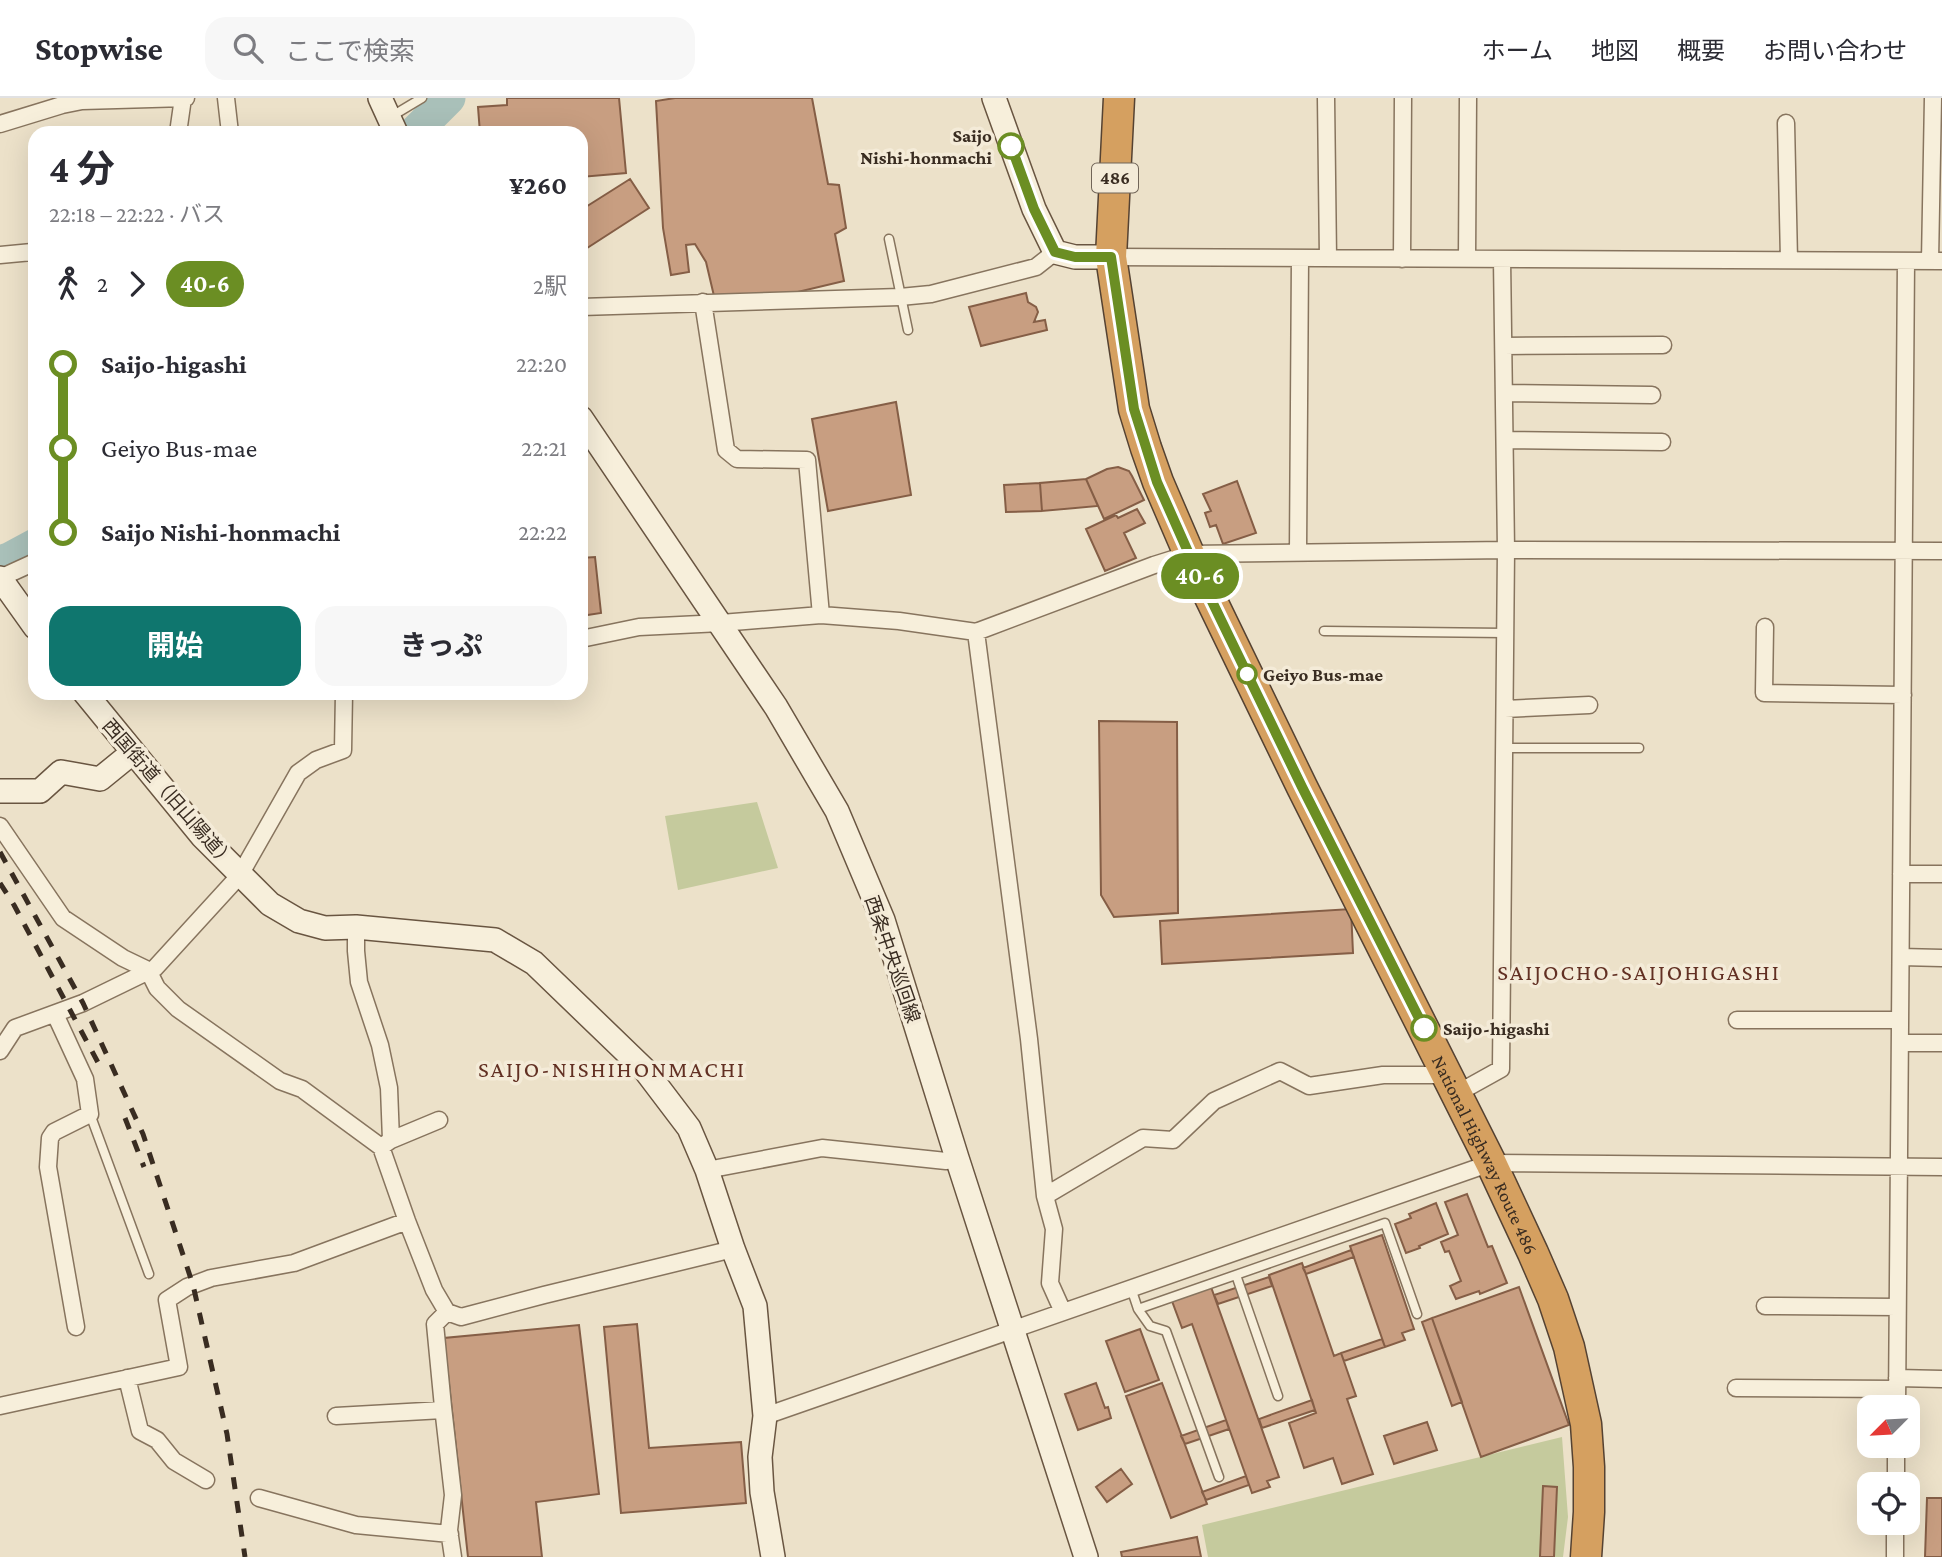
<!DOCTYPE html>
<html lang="ja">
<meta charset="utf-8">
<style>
:root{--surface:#fff;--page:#f7f7f7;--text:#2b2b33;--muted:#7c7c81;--line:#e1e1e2;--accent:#0f766e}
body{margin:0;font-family:"Crimson Pro","Noto Sans JP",serif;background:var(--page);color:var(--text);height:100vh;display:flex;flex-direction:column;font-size:26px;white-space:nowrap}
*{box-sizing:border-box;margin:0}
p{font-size:23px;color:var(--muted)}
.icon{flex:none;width:38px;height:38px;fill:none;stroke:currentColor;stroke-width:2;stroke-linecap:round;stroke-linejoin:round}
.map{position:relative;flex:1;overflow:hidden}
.details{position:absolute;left:28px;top:28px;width:560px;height:574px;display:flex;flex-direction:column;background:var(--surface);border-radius:21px;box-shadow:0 7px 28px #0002}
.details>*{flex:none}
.badge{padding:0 14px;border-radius:23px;font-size:24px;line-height:46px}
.needle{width:46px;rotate:246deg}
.controls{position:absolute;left:1857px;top:1297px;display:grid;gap:14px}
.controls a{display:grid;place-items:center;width:63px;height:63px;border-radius:14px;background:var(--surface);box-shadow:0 7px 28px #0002;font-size:35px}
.map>.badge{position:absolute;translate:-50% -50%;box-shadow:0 0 0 4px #fff}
.legs{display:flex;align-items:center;gap:10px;height:77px;padding:0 21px;font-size:23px}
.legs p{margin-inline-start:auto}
.headline{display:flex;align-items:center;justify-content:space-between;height:119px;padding:0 21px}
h1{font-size:38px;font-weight:700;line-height:52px}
.cta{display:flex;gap:14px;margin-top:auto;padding:14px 21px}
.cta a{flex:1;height:80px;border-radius:21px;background:var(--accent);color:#fff;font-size:28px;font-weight:700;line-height:80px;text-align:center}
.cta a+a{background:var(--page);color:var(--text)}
ul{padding:0 21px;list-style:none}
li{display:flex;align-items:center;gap:24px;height:84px;font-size:26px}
li i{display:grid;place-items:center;width:10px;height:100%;margin:0 9px;background:currentColor}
li i::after{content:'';width:18px;height:18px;margin:-9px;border:5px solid;border-radius:50%;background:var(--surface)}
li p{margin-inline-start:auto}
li:first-child i{background:linear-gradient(#0000 50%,currentColor 0)}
li:last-child i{background:linear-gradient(currentColor 50%,#0000 0)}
header{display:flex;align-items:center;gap:42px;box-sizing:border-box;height:98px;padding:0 35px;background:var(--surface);border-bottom:2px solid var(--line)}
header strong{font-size:33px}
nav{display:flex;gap:38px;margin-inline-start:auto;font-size:24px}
.search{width:490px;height:63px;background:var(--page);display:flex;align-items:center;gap:18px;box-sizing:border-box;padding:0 24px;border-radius:21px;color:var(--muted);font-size:26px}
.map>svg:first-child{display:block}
.green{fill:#c5ca9d}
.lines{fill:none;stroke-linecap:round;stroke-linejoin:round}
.river{stroke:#a9c0b9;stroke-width:33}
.building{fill:#c89e81;stroke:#855e46;stroke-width:2}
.lane-casing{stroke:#87745e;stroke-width:11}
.street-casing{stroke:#87745e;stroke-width:19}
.secondary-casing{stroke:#695541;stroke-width:26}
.highway-casing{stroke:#554232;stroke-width:33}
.lane{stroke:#f7efdb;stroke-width:8}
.street{stroke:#f7efdb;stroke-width:16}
.secondary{stroke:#f7efdb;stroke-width:23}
.highway{stroke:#d5a060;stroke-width:30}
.rail{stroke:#392c21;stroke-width:5;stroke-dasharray:12 12;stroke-linecap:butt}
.line-1-casing{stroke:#fff;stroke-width:16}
.line-1{stroke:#6b8e23;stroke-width:10}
.stop-1-dot{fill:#fff;stroke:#6b8e23;stroke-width:3.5}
.labels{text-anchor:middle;stroke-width:7;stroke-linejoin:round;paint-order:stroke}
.shield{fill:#f4ebd8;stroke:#716558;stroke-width:2}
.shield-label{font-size:18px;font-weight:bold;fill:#392c21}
.stop-label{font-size:19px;font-weight:bold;fill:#392c21;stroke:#f4ebd8;text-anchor:start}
.street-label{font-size:19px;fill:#392c21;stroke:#f4ebd8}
.quarter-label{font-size:23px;letter-spacing:2px;fill:#623023;stroke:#f4ebd8}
</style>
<header>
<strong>Stopwise</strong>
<div class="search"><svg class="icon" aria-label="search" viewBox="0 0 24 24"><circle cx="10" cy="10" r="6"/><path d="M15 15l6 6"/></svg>ここで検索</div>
<nav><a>ホーム</a><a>地図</a><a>概要</a><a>お問い合わせ</a></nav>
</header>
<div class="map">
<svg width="1942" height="1459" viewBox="0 0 1942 1459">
<rect width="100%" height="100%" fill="#ece1c9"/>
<!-- green -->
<path class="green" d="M757,704L778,770L678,792L665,718Z
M1562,1339L1568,1419L1563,1459H1208L1202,1427Z"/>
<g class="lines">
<!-- river -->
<path class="river" d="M414,35L449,0
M0,464L9,461L35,447"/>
</g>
<!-- building -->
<path class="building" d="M507,0H619L626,75L581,79V35H480L478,9L507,7Z
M675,0H812L828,86L839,87L846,130L835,136L844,183L785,197L714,198L706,164L695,146L686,147L689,174L671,177L663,130L656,3Z
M630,81L649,110L581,154V112Z
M1026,195L1028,204L1036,209L1038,214L1034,224L1045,222L1047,232L981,248L969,209Z
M896,304L911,397L828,413L812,321Z
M1118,369L1129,373L1132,378L1144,402L1104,421L1086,381L1107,371Z
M1086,381L1098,408L1042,413L1040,385Z
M1237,383L1256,435L1223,446L1216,427L1210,429L1205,415L1211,413L1203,396Z
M1040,385L1042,413L1006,414L1004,387Z
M1137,411L1145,425L1124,435L1136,460L1105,473L1086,431L1116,417L1118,420Z
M595,459L601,515L581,518V460Z
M1099,623L1177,624L1178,815L1114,819L1101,797Z
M1351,811L1353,855L1162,866L1160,823Z
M1467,1096L1488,1149L1492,1148L1507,1185L1480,1196L1479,1193L1456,1201L1450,1188L1461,1183L1449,1153L1445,1154L1441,1144L1458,1137L1445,1104Z
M1436,1105L1448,1136L1419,1148L1420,1150L1406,1155L1395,1126L1411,1120L1409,1116Z
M1382,1137L1414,1231L1402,1235L1405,1242L1385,1249L1350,1148Z
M1351,1152L1354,1159L1306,1176L1303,1170Z
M1302,1165L1334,1258L1341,1255L1356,1298L1347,1301L1373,1376L1342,1386L1333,1360L1304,1370L1289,1325L1316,1315L1269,1177Z
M1269,1179L1272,1188L1218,1206L1214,1197Z
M1211,1189L1279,1379L1267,1383L1270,1389L1252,1395L1192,1226L1182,1230L1172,1203Z
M1519,1189L1569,1327L1481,1359L1432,1220Z
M1432,1220L1462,1304L1452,1308L1422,1224Z
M637,1226L649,1350L741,1344L746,1405L621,1415L604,1229Z
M579,1227L599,1396L536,1404L542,1459H468L444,1240Z
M1140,1231L1159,1282L1125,1294L1106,1243Z
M1382,1241L1385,1249L1344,1263L1341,1255Z
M1096,1285L1105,1310L1108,1309L1111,1320L1078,1332L1065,1296Z
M1162,1285L1207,1406L1171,1420L1126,1298Z
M1312,1302L1315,1312L1262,1330L1259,1321Z
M1226,1322L1229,1331L1185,1346L1181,1338Z
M1427,1324L1437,1352L1394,1366L1384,1338Z
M1121,1371L1132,1386L1107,1404L1096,1389Z
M1246,1378L1249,1387L1206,1402L1202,1394Z
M1543,1388L1557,1389L1554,1459H1540Z
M1927,1400H1942V1459H1925Z
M1197,1439L1201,1459H1122L1121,1454Z"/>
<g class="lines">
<defs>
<path id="lane" d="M392,18L422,0
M889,141L908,232
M1324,533L1505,535
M1504,650H1639
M90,1016L149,1176
M1236,1177L1278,1298
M1131,1190L1138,1211L1385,1125L1417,1216
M1138,1211L1150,1228L1166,1233L1219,1379"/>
<path id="street" d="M226,0L230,35
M1326,0L1328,160
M1786,25L1789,162
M0,26L62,7L82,3L186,0
M178,35L183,0
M0,157L32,154L35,157
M1111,159L1942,163
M1402,161L1403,0
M1467,161L1468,0
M1930,163L1933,0
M703,204L726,352L737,361L807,362L821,517
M581,209L900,199L931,196L1036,169L1055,154
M1504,248L1663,247
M1504,295L1652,297
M1505,342L1662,344
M1298,454L1300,160
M0,480L35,464
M1765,529L1764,595L1903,597
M976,534L1154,467L1189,456L1506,452L1942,453
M581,541L639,529L721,525L821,517L899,523L976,534L1029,941L1045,1098L1054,1131L1050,1185L1063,1214
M1505,611L1589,607
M0,728L63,820L123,860L148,872L157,890L178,911L280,983L302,991L381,1049L407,1123L434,1192L447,1214L461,1219L544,1197L733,1151
M1901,776H1942
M356,829V853L359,884L380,947L389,990L391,1042L381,1049
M1901,859L1942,860
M55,916L85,981L90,1016L54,1034L50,1040L48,1069L76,1229
M1737,922H1900
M1900,945H1942
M0,953L15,930L83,905L155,870L240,777L298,675L316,662L343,652L344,595
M1456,996L1501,971L1506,452L1502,161
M391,1042L439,1022
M707,1072L822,1050L946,1063L957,1060
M1045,1098L1143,1040L1173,1042L1214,1003L1280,973L1309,988L1383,977H1447
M1765,1208L1897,1209
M447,1214L435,1226L443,1309L453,1397L449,1432L453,1459
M127,1280L140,1333L157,1342L174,1363L206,1382
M1897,1280L1942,1281
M1736,1290L1897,1291
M0,1308L179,1269L167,1202L187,1189L211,1180L294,1165L407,1123
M1897,1309L1906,163
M336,1318L443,1312
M765,1318L1491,1065L1942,1069
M1896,1386V1348
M259,1400L356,1427L450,1436
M1895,1459V1424"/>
<path id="secondary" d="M380,0L396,35
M994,0L1034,111L1055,154L1075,159H1111
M581,320L776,609L837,713L883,822L957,1060L1086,1459
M0,480L35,529
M85,595L202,738L270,806L299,823L325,830L356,829L495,842L534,865L645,972L689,1030L707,1072L733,1151L755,1208L765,1318L760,1359L762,1394L773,1459
M0,693H40L61,674L100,681L132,655"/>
<g id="highway">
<path id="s1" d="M1119,0L1111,159L1134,311L1146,350L1158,384L1189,456L1302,689L1491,1065L1533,1155L1553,1201L1569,1249L1586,1326L1589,1369V1414L1586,1459"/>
</g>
</defs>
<!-- lane casing -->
<use href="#lane" class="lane-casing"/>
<!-- street casing -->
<use href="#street" class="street-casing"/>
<!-- secondary casing -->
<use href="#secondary" class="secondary-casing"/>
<!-- highway casing -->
<use href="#highway" class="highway-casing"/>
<!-- lane -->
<use href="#lane" class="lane"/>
<!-- street -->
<use href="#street" class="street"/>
<!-- secondary -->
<use href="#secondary" class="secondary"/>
<!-- highway -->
<use href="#highway" class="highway"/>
<!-- rail -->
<path class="rail" d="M0,754L83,905L143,1036L193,1187L227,1336L245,1459
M0,785L14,807L102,972
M125,1020L144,1069"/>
</g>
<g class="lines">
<defs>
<path id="line-1" d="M1011,48L1034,111L1055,154L1075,159H1111L1134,311L1157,384L1189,456L1302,689L1424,930"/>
</defs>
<!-- line-1 casing -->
<use href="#line-1" class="line-1-casing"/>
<!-- line-1 -->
<use href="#line-1" class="line-1"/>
</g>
<!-- markers -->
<g class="stop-1-dot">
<circle cx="1011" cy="48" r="12"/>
<circle cx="1247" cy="576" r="9"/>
<circle cx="1424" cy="930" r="12"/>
</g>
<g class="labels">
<!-- shield labels -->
<rect class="shield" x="1092" y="65.5" width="46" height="29" rx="5"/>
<g class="shield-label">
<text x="1115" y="86">486</text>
</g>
<!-- stop labels -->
<g class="stop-label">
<text x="992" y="44" text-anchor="end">Saijo<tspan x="992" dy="22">Nishi-honmachi</tspan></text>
<text x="1263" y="583">Geiyo Bus-mae</text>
<text x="1443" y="937">Saijo-higashi</text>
</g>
<!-- street labels -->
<g class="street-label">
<text transform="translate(169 695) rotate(49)" y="7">西国街道（旧山陽道）</text>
<text transform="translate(893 861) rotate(71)" y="7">西条中央巡回線</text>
<text dy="7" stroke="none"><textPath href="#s1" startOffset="1138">National Highway Route 486</textPath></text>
</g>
<!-- quarter labels -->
<g class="quarter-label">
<text x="1639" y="882">SAIJOCHO-SAIJOHIGASHI</text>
<text x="612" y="979">SAIJO-NISHIHONMACHI</text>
</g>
</g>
</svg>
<div class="controls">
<a><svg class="needle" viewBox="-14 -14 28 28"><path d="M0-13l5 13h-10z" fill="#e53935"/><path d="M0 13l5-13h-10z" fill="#7c7c81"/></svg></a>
<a><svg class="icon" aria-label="locate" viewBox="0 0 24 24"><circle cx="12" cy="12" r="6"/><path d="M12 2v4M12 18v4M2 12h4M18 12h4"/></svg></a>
</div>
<b class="badge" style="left:1200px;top:478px;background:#6b8e23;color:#fff">40-6</b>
<section class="details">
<div class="headline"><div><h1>4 分</h1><p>22:18 – 22:22 · バス</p></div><b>¥260</b></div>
<div class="legs"><svg class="icon" aria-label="walk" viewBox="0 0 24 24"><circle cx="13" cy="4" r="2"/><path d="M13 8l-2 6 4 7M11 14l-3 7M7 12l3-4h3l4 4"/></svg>2<svg class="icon" aria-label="forward" viewBox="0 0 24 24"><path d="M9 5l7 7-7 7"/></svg><b class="badge" style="background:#6b8e23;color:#fff">40-6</b><p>2駅</p></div>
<ul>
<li><i style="color:#6b8e23"></i><b>Saijo-higashi</b><p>22:20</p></li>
<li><i style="color:#6b8e23"></i><span>Geiyo Bus-mae</span><p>22:21</p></li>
<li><i style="color:#6b8e23"></i><b>Saijo Nishi-honmachi</b><p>22:22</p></li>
</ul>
<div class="cta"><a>開始</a><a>きっぷ</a></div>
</section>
</div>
